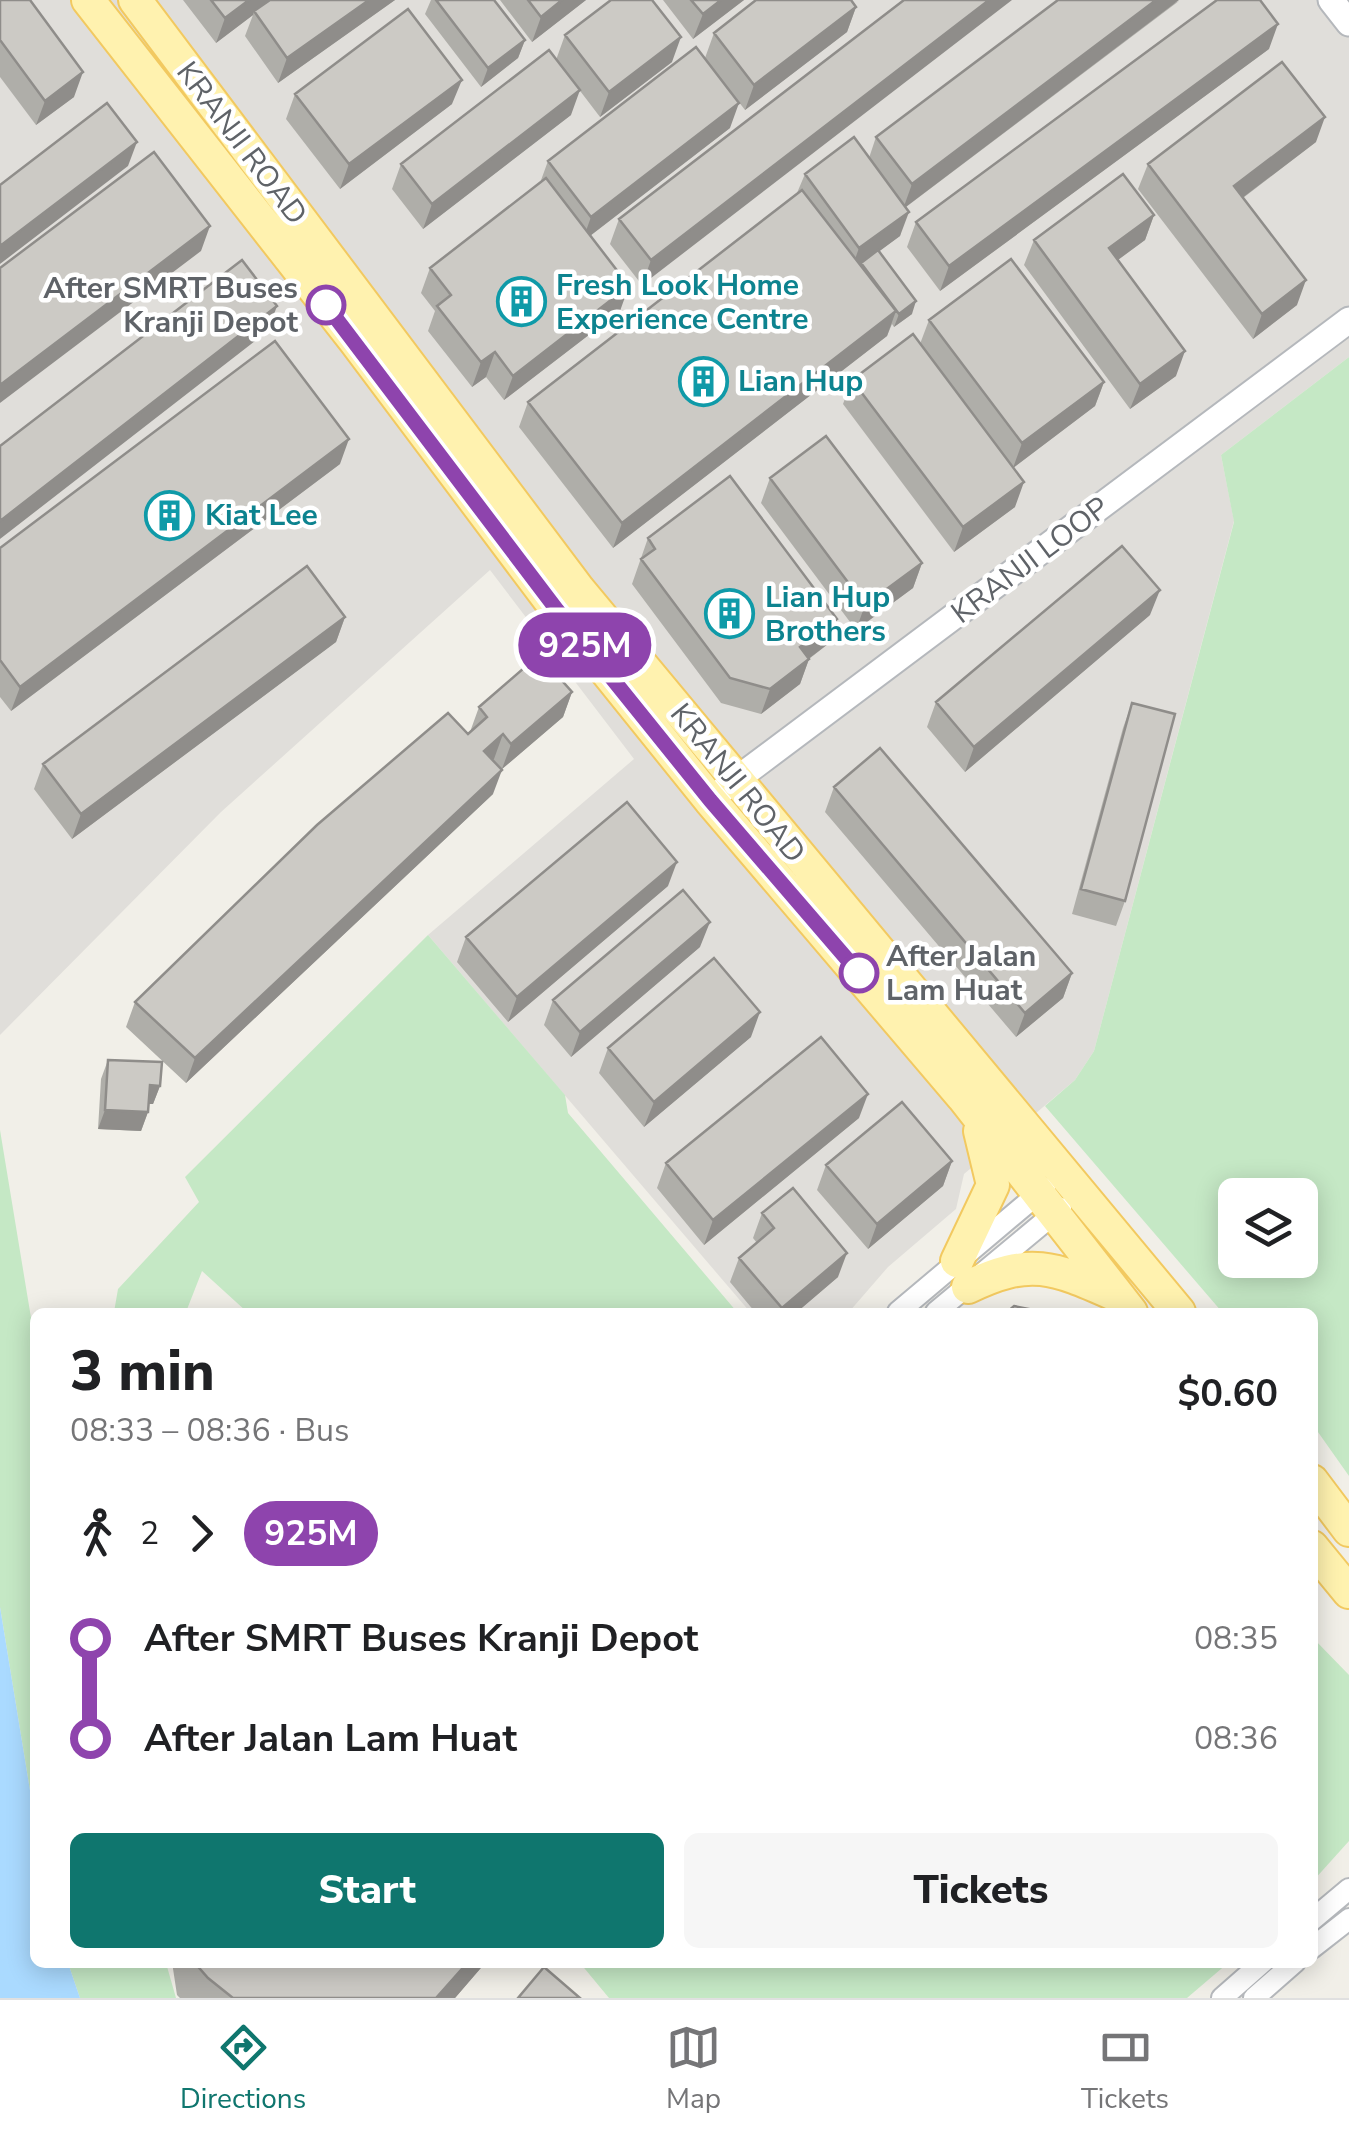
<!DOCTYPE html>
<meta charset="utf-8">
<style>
:root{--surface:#fff;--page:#f6f6f6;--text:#202124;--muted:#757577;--line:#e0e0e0;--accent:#0f766e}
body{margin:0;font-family:"Nunito Sans",sans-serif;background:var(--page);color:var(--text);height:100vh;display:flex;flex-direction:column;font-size:38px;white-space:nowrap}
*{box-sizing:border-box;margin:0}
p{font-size:32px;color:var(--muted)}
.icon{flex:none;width:55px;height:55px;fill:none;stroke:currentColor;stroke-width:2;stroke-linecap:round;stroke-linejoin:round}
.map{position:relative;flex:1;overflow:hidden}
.details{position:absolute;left:30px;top:1308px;width:1288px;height:660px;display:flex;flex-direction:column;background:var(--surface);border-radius:15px;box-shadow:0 5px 25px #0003}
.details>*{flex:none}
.badge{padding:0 20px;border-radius:32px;font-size:35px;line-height:65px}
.buttons{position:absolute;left:1218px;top:1178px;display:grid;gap:20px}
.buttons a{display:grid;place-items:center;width:100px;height:100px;border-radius:15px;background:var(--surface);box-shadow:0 5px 25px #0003;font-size:50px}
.map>.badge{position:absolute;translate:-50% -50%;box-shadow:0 0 0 5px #fff}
.legs{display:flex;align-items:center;gap:15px;height:110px;padding:0 40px;font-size:32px}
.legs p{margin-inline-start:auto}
.overview{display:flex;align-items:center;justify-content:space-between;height:170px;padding:0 40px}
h1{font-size:55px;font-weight:800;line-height:75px}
.primary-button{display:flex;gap:20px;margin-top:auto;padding:20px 40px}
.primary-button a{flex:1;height:115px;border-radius:15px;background:var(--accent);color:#fff;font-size:40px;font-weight:800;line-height:115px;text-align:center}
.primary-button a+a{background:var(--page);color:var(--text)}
ul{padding:0 40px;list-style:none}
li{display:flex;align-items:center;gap:35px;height:100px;font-size:38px}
li i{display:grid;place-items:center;width:15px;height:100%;margin:0 12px;background:currentColor}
li i::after{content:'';width:25px;height:25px;margin:-12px;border:8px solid;border-radius:50%;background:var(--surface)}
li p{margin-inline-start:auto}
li:first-child i{background:linear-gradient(#0000 50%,currentColor 0)}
li:last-child i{background:linear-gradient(currentColor 50%,#0000 0)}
.tab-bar{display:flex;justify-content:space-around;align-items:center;height:140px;border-top:2px solid var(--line);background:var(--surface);font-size:28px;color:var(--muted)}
.tab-bar a{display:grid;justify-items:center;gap:5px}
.tab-bar .on{color:var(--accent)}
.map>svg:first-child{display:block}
.industrial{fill:#e0deda}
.green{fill:#c5e8c5;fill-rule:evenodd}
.water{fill:#aadaff}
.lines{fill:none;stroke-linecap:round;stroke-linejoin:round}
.minor-casing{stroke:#b5b8bc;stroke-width:24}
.tertiary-casing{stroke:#b5b8bc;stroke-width:29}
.primary-casing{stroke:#f2c960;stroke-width:36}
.minor{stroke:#fff;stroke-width:20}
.tertiary{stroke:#fff;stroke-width:25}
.primary{stroke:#fff2af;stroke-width:32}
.wall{fill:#afaea9}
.shaded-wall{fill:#8f8d8a}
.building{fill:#cccac5;stroke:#8f8d8a;stroke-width:2.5}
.line-1-casing{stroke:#fff;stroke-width:22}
.line-1{stroke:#8e44ad;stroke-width:15}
.stop-1-dot{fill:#fff;stroke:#8e44ad;stroke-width:5}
.labels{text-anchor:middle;stroke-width:9;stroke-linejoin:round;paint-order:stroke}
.street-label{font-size:30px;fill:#5f6368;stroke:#fff}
.culture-label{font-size:30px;font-weight:bold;fill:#0d838f;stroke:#fff;text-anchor:start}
.stop-label{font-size:30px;font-weight:bold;fill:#5f6368;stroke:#fff;text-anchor:end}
</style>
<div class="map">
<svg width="1349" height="1998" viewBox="0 0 1349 1998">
<rect width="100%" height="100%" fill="#f1efe8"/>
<!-- industrial -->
<path class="industrial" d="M0,0H1349V357L1221,455L1234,521L1094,1051L1075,1080L964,1174L956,1209L888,1267L849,1312H750L428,935L634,759L490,570L221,812L0,1035Z"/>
<!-- green -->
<path class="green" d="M1349,357V1476L1313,1425L1312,1312H1222L1045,1106L1075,1080L1094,1051L1234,522L1221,455ZM1235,1195H1300V1260H1235Z
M428,935L565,1095L568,1113L737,1312H247L202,1271L186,1312H114L118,1289L199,1202L185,1177Z
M0,1130L35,1342V1821L0,1607Z
M1313,1638L1349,1675V1841L1313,1881Z
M68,1963H166L176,1998H80Z
M580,1963H1228L1187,1998H609Z"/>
<!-- water -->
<path class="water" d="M0,1607L35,1821V1962L68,1963L80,1998H0Z"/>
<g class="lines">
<defs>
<path id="minor" d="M898,1312L1045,1188
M936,1312L1061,1208
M1312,1920L1349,1889
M1312,1948L1349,1919
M1222,1998L1263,1962
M1254,1998L1295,1962"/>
<path id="tertiary" d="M1331,0L1349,23
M725,788L1349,320"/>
<path id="primary" d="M88,0L355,341L557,610L710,800L963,1097L1131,1312
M135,0L579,590L1179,1312
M957,1261L993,1185L980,1131
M968,1287C1030,1257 1053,1267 1114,1294
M1312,1481L1349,1530
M1312,1547L1349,1592"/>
</defs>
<!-- minor casing -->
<use href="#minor" class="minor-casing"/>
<!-- tertiary casing -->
<use href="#tertiary" class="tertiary-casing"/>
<!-- primary casing -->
<use href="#primary" class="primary-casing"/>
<!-- minor -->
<use href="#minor" class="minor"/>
<!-- tertiary -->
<use href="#tertiary" class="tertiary"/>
<!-- primary -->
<use href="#primary" class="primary"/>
</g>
<!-- wall -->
<path class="wall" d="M0,0L74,97L36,125L0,77Z
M183,0H395L278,83L245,36L253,15L216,43Z
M431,0H494L525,40L518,58L481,87L425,14Z
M500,0H586L532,42Z
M663,0H744L693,39Z
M904,0L642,285L610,244L619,219Z
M1179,1L906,207L900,236L879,251L912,314L894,327L892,324L887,336L613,548L519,427L528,402L797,193L805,174L869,158L876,137Z
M856,7L847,32L745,110L705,58L714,33Z
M565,35L672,62L600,117L558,62L571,115L423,229L392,189L401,164L556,60Z
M1269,49L940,291L907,247L916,222Z
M295,94L452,104L340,189L286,119Z
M730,128L590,236L620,311L504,400L486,377L472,387L428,331L435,311L421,293L430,268L540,183L548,161Z
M1316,142L1243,198L1297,305L1253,339L1138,189L1148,164Z
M1154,215L1145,240L1118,260L1176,376L1130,409L1024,265L1034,240Z
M929,320L1104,382L1095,406L1013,468L1015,507L954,552L843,404L852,380L920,344Z
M340,464L11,711L0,697V548Z
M770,478L922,563L913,588L856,630L761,503Z
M648,538L828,644L809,659L800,684L761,714L721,703L632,584Z
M1150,615L965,772L927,727L936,702Z
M345,617L336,642L72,839L34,789L43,764Z
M572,692L563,717L502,769L493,760V794L186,1083L126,1027L135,1002L470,732L479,707Z
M1132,703L1125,901L1116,926L1072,914L1123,728Z
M834,787L1072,973L1063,998L1016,1037L825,812Z
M668,886L508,1022L457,962L466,937Z
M700,947L571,1057L544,1025L553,1000Z
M751,1037L644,1127L599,1073L608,1048Z
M108,1060L160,1086L153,1104H149L148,1112L141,1131L98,1129L101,1079Z
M859,1118L704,1245L657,1188L666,1163Z
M952,1161L943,1186L868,1249L817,1190L826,1165Z
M762,1213L838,1277L797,1312H755L730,1282L739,1258L757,1243L753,1238Z
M172,1962H486L455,1998H180L177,1995Z"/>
<!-- shaded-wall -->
<path class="shaded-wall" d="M249,0H272L254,11L253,15L216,43L225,18Z
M369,0H395L278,83L287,58Z
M562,0H586L532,42L541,17Z
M721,0H744L693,39L703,14Z
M989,0H1012L642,285L651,260Z
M1156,0H1179L903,209L912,184Z
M856,7L847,32L745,110L754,85Z
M1278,24L1269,49L940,291L949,266Z
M681,37L672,62L600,117L609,92Z
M525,40L518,58L481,87L488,68Z
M83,72L74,97L36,125L45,101Z
M462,80L452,104L340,189L349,164Z
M580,90L571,115L423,229L432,204Z
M739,103L730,128L582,242L591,217Z
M1325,117L1316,142L1225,211L1234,186Z
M137,142L128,166L0,264V246Z
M909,212L900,236L850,273L859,248Z
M1154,215L1145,240L1100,273L1109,248Z
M210,226L201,251L0,403V385Z
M1306,280L1297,305L1253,339L1262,314Z
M629,286L620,311L504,400L513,376Z
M916,301L912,314L894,327L899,314Z
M277,306L268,331L0,539V521Z
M896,311L887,336L613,548L622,523Z
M1185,351L1176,376L1130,409L1140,384Z
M495,352L486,377L472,387L481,362Z
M1104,382L1095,406L1013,468L1022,443Z
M349,439L340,464L11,711L20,687Z
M1024,482L1015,507L954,552L963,527Z
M922,563L913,588L856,630L865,605Z
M1160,590L1150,615L965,772L974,747Z
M345,617L336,642L72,839L81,814Z
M837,619L828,644L791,672L800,647Z
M809,659L800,684L761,714L770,689Z
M572,692L563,717L502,769L511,744Z
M503,734L494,759L475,775L484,751Z
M502,770L493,794L186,1083L195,1058Z
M677,862L668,886L508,1022L517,997Z
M710,922L700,947L571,1057L580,1032Z
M1072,973L1063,998L1016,1037L1025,1013Z
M760,1012L751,1037L644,1127L654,1102Z
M150,1085L160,1086L153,1104H143Z
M868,1094L859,1118L704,1245L713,1220Z
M105,1110L148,1112L141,1131L98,1129Z
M952,1161L943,1186L868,1249L877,1224Z
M847,1253L838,1277L797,1312H780L782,1308Z
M468,1962H486L455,1998H436Z"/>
<!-- building -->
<path class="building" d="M0,0H30L83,72L45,101L0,40Z
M211,0H249L225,18Z
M270,0H369L287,58L254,11Z
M436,0H494L525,40L488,68Z
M528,0H562L541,17Z
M611,0H652L681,37L609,92L565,35Z
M691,0H721L703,14Z
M756,0H851L856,7L754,85L714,33Z
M904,0H989L651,260L619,219Z
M1058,0H1156L912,184L876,137Z
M1217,0H1260L1278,24L949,266L916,222Z
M408,9L462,80L349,164L295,94Z
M696,47L739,103L591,217L548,161Z
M549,50L580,90L432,204L401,164Z
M1282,62L1325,117L1234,186L1306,280L1262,314L1148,164Z
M107,103L137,142L0,246V185Z
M854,137L909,212L859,248L805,174Z
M154,152L210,226L0,385V268Z
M1123,174L1154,215L1109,248L1185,351L1140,384L1034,240Z
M546,178L629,286L513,376L495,352L481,362L437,306L451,295L430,268Z
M802,190L896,311L622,523L528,402Z
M878,250L916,301L899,314L861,263Z
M1011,259L1104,382L1022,443L929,320Z
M242,260L277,306L0,521V446Z
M913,334L1024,482L963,527L852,380Z
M275,341L349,439L20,687L0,660V548Z
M826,436L922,563L865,605L770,478Z
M730,476L837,619L800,647L809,659L770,689L730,678L641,559L655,549L648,538Z
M1122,546L1160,590L974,747L936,702Z
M307,566L345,617L81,814L43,764Z
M539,655L572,692L511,744L503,734L484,751L502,770L195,1058L135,1002L317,825L448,713L468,734L487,717L479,707Z
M1132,703L1175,714L1125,901L1081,889Z
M880,748L1072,973L1025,1013L834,787Z
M627,802L677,862L517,997L466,937Z
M683,890L710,922L580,1032L553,1000Z
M714,958L760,1012L654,1102L608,1048Z
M821,1037L868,1094L713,1220L666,1163Z
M108,1060L162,1062L160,1086L150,1085L148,1112L105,1110Z
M902,1102L952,1161L877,1224L826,1165Z
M793,1188L847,1253L782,1308L739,1258L774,1228L762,1213Z
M1014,1306L1044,1312H1045H1007Z
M194,1962H468L436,1998H233L208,1978Z
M544,1967L580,1998H518Z"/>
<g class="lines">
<defs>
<path id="line-1" d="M326,305L557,610L710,800L859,973"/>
</defs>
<!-- line-1 casing -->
<use href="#line-1" class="line-1-casing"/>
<!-- line-1 -->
<use href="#line-1" class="line-1"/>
</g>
<!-- icons -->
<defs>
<symbol id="building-ring" viewBox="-11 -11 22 22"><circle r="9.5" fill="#fff" stroke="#0f9aa8" stroke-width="1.5"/><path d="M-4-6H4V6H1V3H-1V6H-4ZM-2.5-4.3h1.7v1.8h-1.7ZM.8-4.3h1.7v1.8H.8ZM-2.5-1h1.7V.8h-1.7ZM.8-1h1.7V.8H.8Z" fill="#0f9aa8"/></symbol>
</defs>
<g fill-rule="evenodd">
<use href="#building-ring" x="494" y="274" width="55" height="55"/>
<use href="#building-ring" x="676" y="354" width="55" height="55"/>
<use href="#building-ring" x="142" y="488" width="55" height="55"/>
<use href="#building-ring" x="702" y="586" width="55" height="55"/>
</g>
<!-- markers -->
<g class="stop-1-dot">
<circle cx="326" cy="305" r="18"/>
<circle cx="859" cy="973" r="18"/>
</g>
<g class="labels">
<!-- street labels -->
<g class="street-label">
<text transform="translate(242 143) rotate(53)" y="10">KRANJI ROAD</text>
<text transform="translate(1030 560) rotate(-37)" y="10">KRANJI LOOP</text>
<text transform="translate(738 783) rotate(51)" y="10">KRANJI ROAD</text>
</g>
<!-- culture labels -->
<g class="culture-label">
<text x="556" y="295">Fresh Look Home<tspan x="556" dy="34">Experience Centre</tspan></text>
<text x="738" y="391">Lian Hup</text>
<text x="205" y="525">Kiat Lee</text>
<text x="765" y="607">Lian Hup<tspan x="765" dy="34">Brothers</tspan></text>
</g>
<!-- stop labels -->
<g class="stop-label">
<text x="298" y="298">After SMRT Buses<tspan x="298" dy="34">Kranji Depot</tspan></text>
<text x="886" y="966" text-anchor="start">After Jalan<tspan x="886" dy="34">Lam Huat</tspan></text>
</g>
</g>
</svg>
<div class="buttons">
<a><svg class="icon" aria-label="layers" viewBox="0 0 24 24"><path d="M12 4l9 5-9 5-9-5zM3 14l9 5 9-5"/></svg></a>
</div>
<b class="badge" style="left:585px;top:645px;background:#8e44ad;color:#fff">925M</b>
<section class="details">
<div class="overview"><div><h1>3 min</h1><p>08:33 – 08:36 · Bus</p></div><b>$0.60</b></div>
<div class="legs"><svg class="icon" aria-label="walk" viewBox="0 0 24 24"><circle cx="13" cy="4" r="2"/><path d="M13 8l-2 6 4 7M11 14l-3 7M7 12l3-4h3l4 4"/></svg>2<svg class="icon" aria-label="forward" viewBox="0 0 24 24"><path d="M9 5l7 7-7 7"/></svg><b class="badge" style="background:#8e44ad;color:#fff">925M</b></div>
<ul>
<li><i style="color:#8e44ad"></i><b>After SMRT Buses Kranji Depot</b><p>08:35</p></li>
<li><i style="color:#8e44ad"></i><b>After Jalan Lam Huat</b><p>08:36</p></li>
</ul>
<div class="primary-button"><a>Start</a><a>Tickets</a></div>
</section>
</div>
<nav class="tab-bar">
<a class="on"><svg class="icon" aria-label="directions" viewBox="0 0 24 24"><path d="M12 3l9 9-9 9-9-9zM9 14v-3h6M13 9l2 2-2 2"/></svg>Directions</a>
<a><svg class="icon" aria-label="map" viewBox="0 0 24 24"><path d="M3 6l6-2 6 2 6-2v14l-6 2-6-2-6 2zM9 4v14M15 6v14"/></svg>Map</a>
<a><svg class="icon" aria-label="tickets" viewBox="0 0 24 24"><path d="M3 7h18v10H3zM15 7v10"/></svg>Tickets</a>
</nav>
